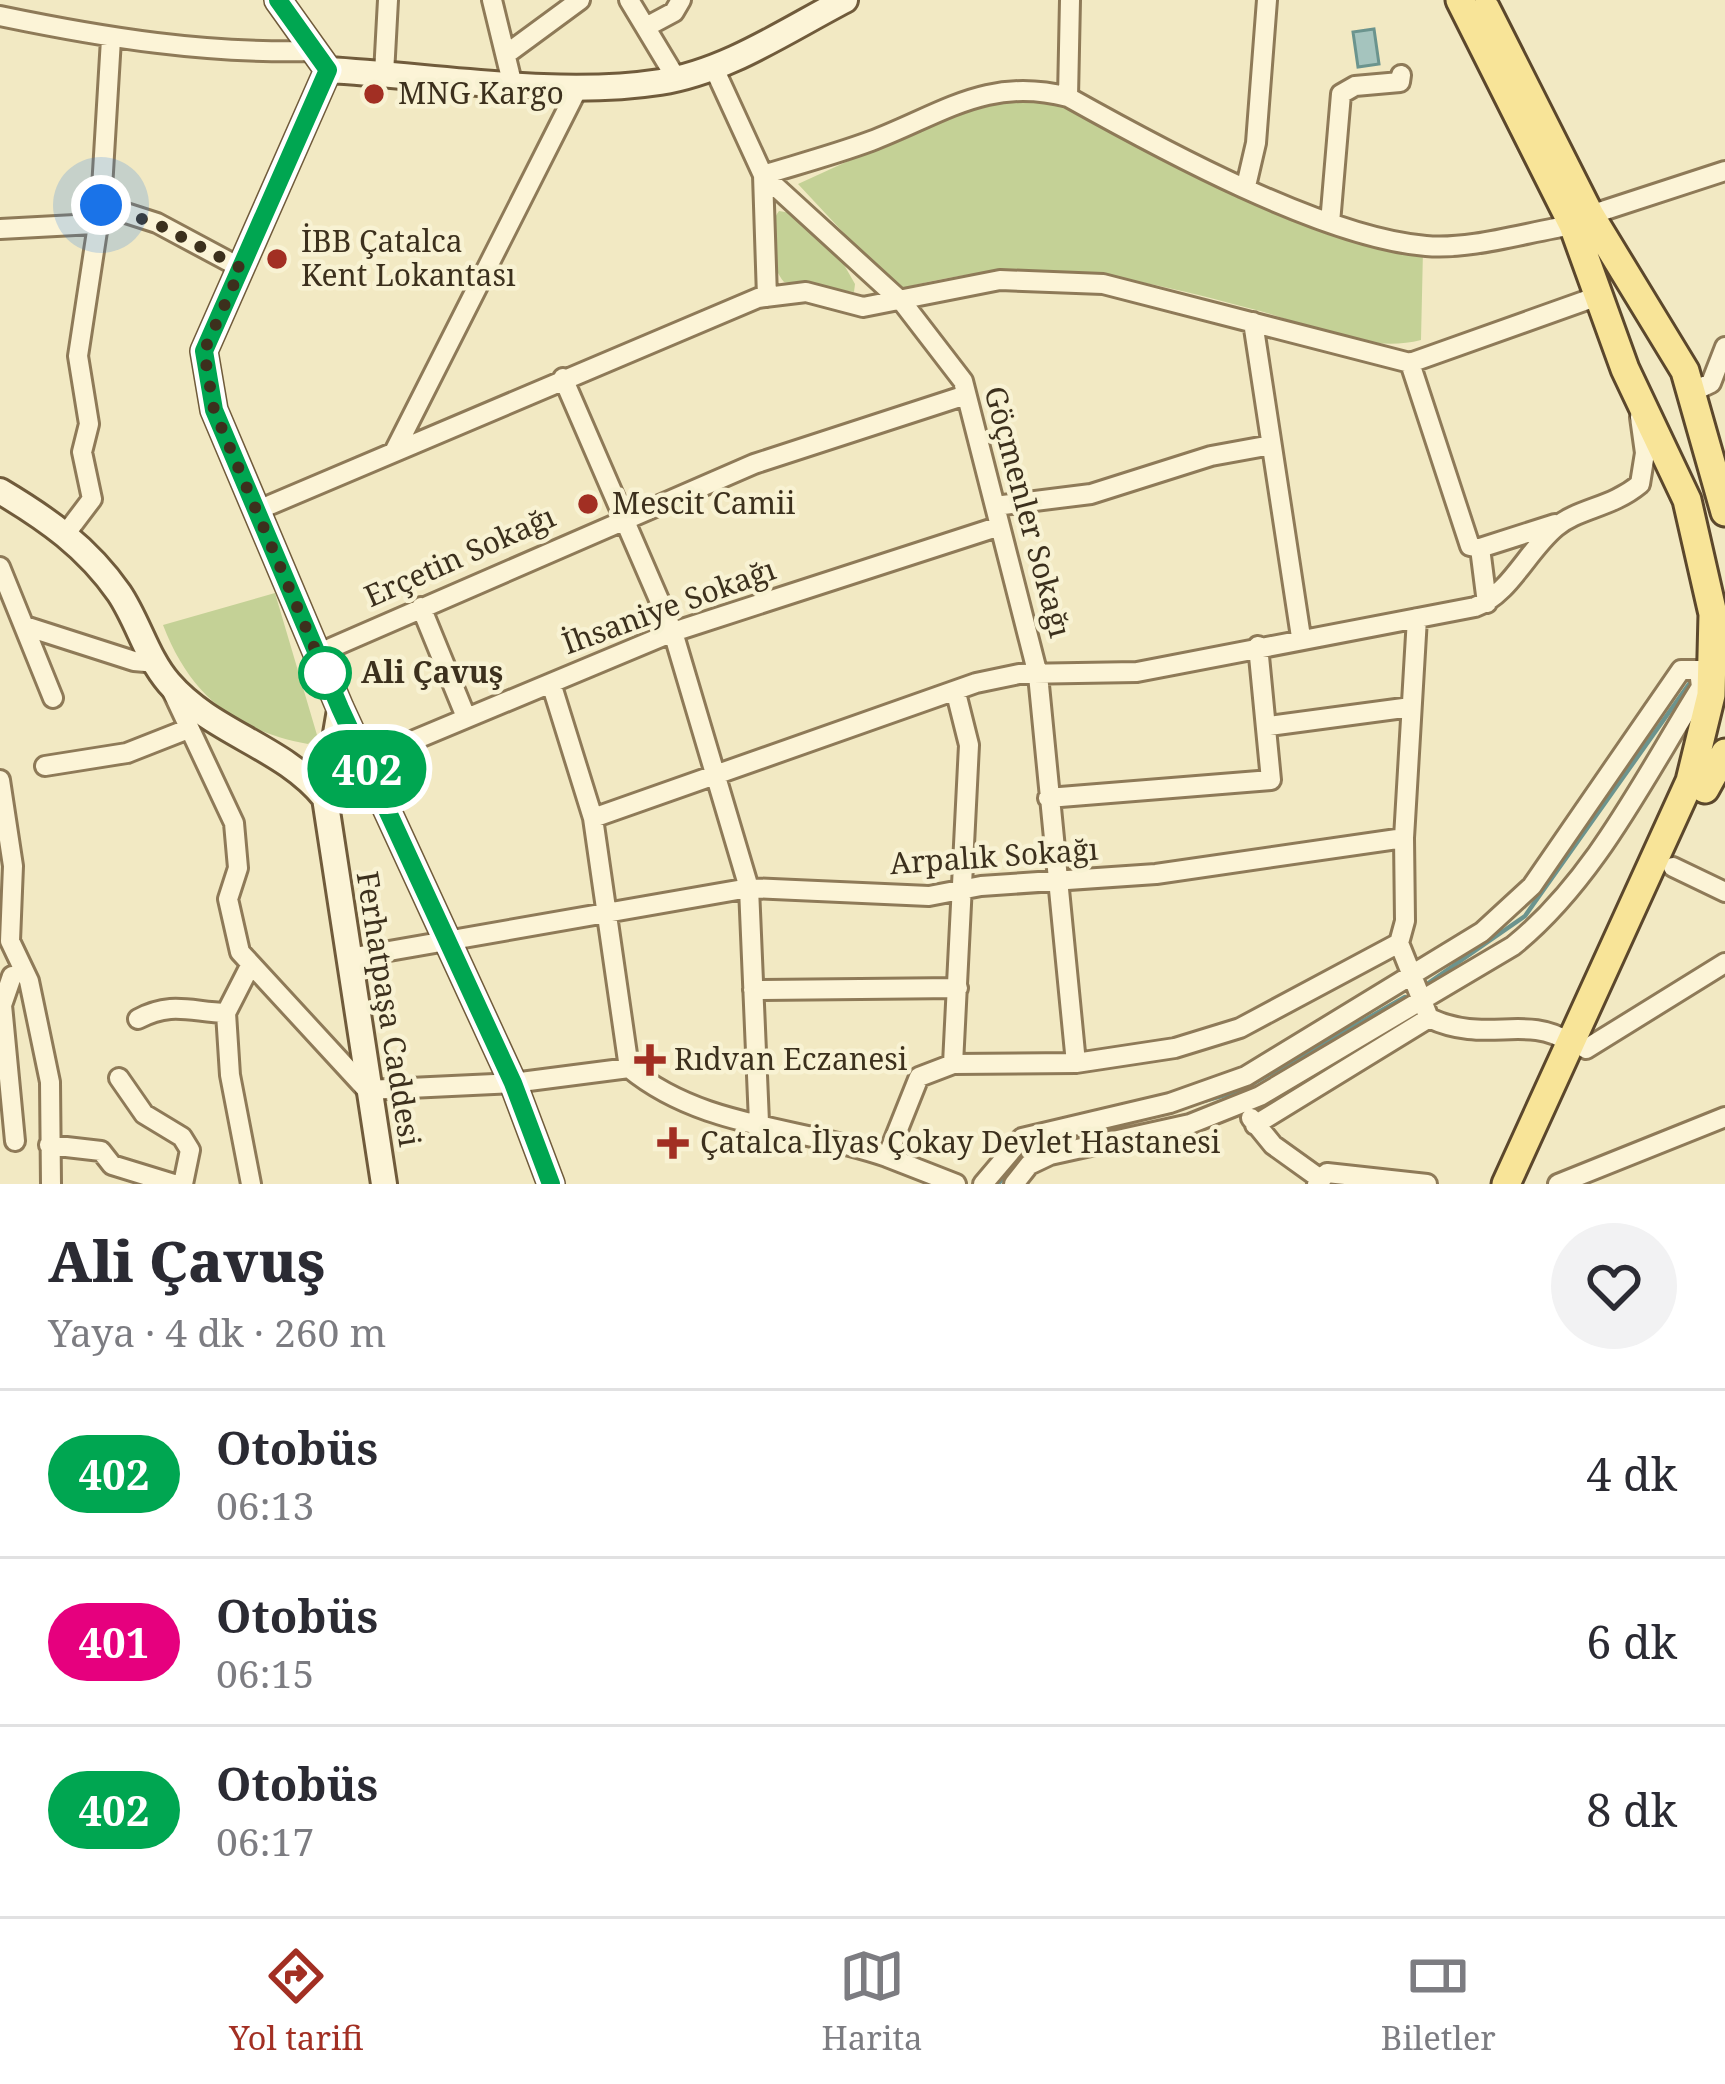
<!DOCTYPE html>
<html lang="tr">
<meta charset="utf-8">
<style>
:root{--surface:#fff;--page:#f2f2f3;--text:#2b2b33;--muted:#7c7c81;--line:#e1e1e2;--accent:#a22f23}
body{margin:0;font-family:"Noto Serif",serif;background:var(--page);color:var(--text);height:100vh;display:flex;flex-direction:column;font-size:45px;white-space:nowrap}
*{box-sizing:border-box;margin:0}
p{font-size:39px;color:var(--muted)}
.icon{flex:none;width:66px;height:66px;fill:none;stroke:currentColor;stroke-width:2;stroke-linecap:round;stroke-linejoin:round}
.map{position:relative;height:1184px;overflow:hidden}
.details{display:flex;flex-direction:column;background:var(--surface);flex:1}
.details>*{flex:none}
.badge{padding:0 24px;border-radius:39px;font-size:42px;line-height:78px}
.you{position:absolute;width:60px;height:60px;margin:-30px;border:9px solid #fff;border-radius:50%;background:#1a73e8;box-shadow:0 0 0 18px #1a73e833}
.map>.badge{position:absolute;translate:-50% -50%;box-shadow:0 0 0 6px #fff}
.round{display:grid;place-items:center;flex:none;width:126px;height:126px;border-radius:63px;background:var(--page)}
.head{display:flex;align-items:center;justify-content:space-between;height:204px;padding:0 48px}
h1{font-size:57px;font-weight:800;line-height:90px}
ul{padding:0;list-style:none}
li{display:flex;align-items:center;gap:36px;height:168px;padding:0 48px;border-top:3px solid var(--line)}
li div{flex:1}
li b{display:block;font-size:45px}
li em{font-style:normal}
li .badge{min-width:132px;font-weight:700;text-align:center}
.tabs{display:flex;justify-content:space-around;align-items:center;height:168px;border-top:3px solid var(--line);background:var(--surface);font-size:33px;color:var(--muted)}
.tabs a{display:grid;justify-items:center;gap:6px}
.tabs .active{color:var(--accent)}
.map>svg:first-child{display:block}
.green{fill:#c4d196}
.water{fill:#a5c4be;stroke:#6b948e;stroke-width:3}
.lines{fill:none;stroke-linecap:round;stroke-linejoin:round}
.stream{stroke:#6b948e;stroke-width:4.5}
.street-casing{stroke:#8e7a58;stroke-width:24}
.secondary-casing{stroke:#705b3b;stroke-width:30}
.primary-casing{stroke:#5b472c;stroke-width:33}
.street{stroke:#fcf4d7;stroke-width:18}
.secondary{stroke:#fcf4d7;stroke-width:24}
.primary{stroke:#f8e498;stroke-width:27}
.line-casing{stroke:#fff;stroke-width:27}
.line{stroke:#00a651;stroke-width:18}
.walk{stroke:#3c301d;stroke-width:12;stroke-dasharray:0 21.6}
.poi-dot{fill:#a22f23;stroke:#f8f2d3;stroke-width:4.5}
.stop-dot{fill:#fff;stroke:#00a651;stroke-width:6}
.labels{text-anchor:middle;stroke-width:9;stroke-linejoin:round;paint-order:stroke}
.poi-label{font-size:30px;fill:#3c301d;stroke:#f8f2d3;text-anchor:start}
.street-label{font-size:30px;fill:#3c301d;stroke:#f8f2d3}
.stop-label{font-size:30px;font-weight:bold;fill:#3c301d;stroke:#f8f2d3;text-anchor:start}
</style>
<div class="map">
<svg width="1725" height="1184" viewBox="0 0 1725 1184">
<rect width="100%" height="100%" fill="#f2e9c3"/>
<!-- green -->
<path class="green" d="M988,97L1051,102L1213,174L1423,250L1421,340C1367,354 1311,325 1260,311C1130,276 1030,252 897,290L798,184Z
M779,211L791,213L843,263L855,284L854,292L784,282C769,264 765,229 779,211Z
M275,593L317,735L308,744C234,730 190,695 163,625Z"/>
<!-- water -->
<path class="water" d="M1374,29L1379,64L1358,67L1353,32Z"/>
<g class="lines">
<!-- stream -->
<path class="stream" d="M1427,984L1525,916L1689,684
M1111,1126L1240,1091L1405,997
M998,1184L1024,1153L1042,1142"/>
<defs>
<path id="street" d="M492,0L512,82
M629,0L676,78
M0,16C106,38 206,54 315,51
M646,27L674,12L681,0
M508,53L580,0
M713,66L763,175L903,303L963,381L1038,675L1076,1063
M384,74L388,0
M1068,97L1070,0
M763,175C799,164 836,154 871,141C942,114 988,76 1068,97C1159,148 1324,238 1426,246C1471,250 1527,232 1573,225
M763,175L767,297
M1246,186L1256,143L1267,0
M101,205L111,39
M1590,215L1725,171
M1330,223L1341,94L1355,86L1400,82L1401,75
M0,229L94,224
M1253,322L1301,637
M1410,363L1470,546L1480,548
M563,378L673,632L749,888L759,1122
M1692,392L1711,383L1725,347
M395,450L579,86
M995,506L1091,494L1211,456L1271,445
M258,510L758,298L806,292L863,307L1000,280L1103,284L1410,363L1601,295
M67,532L92,499L82,452L89,424L78,356L101,205L157,223L241,268
M1480,548L1555,524
M1480,548L1487,603
M0,567L53,698
M421,607L466,717
M25,626L134,661L157,663
M317,654L754,464L966,395
M551,683L593,818L629,1068
M172,691L234,823L238,868L228,899L240,952L367,1090L513,1083L629,1068C703,1129 799,1126 887,1157L919,1077L953,1064L1076,1063L1175,1048L1240,1028L1399,943L1405,921L1404,838L1417,618
M1269,726L1411,707
M364,761L673,632L1000,526
M45,766L127,753L188,729
M0,780L13,866L10,941L29,981L50,1082L51,1184
M1048,798L1271,780L1258,646
M593,818L976,683L1019,674L1137,672L1475,607C1510,594 1527,551 1556,527C1579,508 1611,508 1640,484L1645,453L1640,417
M1673,867L1725,892
M1399,943L1429,1018C1487,1045 1525,1013 1571,1043
M349,958L749,888L929,896L981,886L1156,874L1404,838
M251,964L226,1013L230,1075L251,1184
M12,976L2,1005L15,1141
M753,990L958,988
M138,1019C172,1001 191,1012 226,1013
M1586,1049L1725,963
M953,1064L969,745L956,693
M119,1078L144,1114L182,1137L190,1150L183,1184
M1251,1118L1273,1145L1319,1178
M1255,1125L1429,1018
M49,1145L101,1151L112,1165L174,1184
M887,1157L956,1184
M983,1184L1022,1138L1170,1103L1246,1076L1482,932L1532,886L1681,670H1699L1701,687C1645,776 1595,880 1513,946L1260,1096L1190,1124L1050,1155L1029,1165L1014,1184
M1317,1184L1327,1173L1427,1184
M1558,1184L1725,1117"/>
<path id="secondary" d="M278,0L328,70L204,351L214,410L340,708L513,1083L551,1184
M328,70C433,76 557,98 660,82C726,72 787,30 845,0
M0,491C47,519 87,547 119,593C138,621 147,658 169,683C213,734 283,746 325,798L384,1184
M325,798L340,710"/>
<path id="primary" d="M1460,0L1573,225L1625,369L1687,500L1713,614L1711,695L1690,781L1506,1184
M1486,9L1590,215L1685,371L1725,512
M1705,789L1725,753"/>
</defs>
<!-- street casing -->
<use href="#street" class="street-casing"/>
<!-- secondary casing -->
<use href="#secondary" class="secondary-casing"/>
<!-- primary casing -->
<use href="#primary" class="primary-casing"/>
<!-- street -->
<use href="#street" class="street"/>
<!-- secondary -->
<use href="#secondary" class="secondary"/>
<!-- primary -->
<use href="#primary" class="primary"/>
</g>
<g class="lines">
<defs>
<path id="line" d="M278,0L328,70L204,351L214,410L340,708L513,1083L551,1184"/>
</defs>
<!-- line casing -->
<use href="#line" class="line-casing"/>
<!-- line -->
<use href="#line" class="line"/>
<!-- walk -->
<path class="walk" d="M101,205L157,224L241,268L204,351L214,410L325,673"/>
</g>
<!-- markers -->
<g class="poi-dot">
<circle cx="374" cy="94" r="12"/>
<circle cx="277" cy="259" r="12"/>
<circle cx="588" cy="504" r="12"/>
<path d="M644 1042h12v12h12v12h-12v12h-12v-12h-12v-12h12z"/>
<path d="M667 1125h12v12h12v12h-12v12h-12v-12h-12v-12h12z"/>
</g>
<circle class="stop-dot" cx="325" cy="673" r="24"/>
<g class="labels">
<!-- poi labels -->
<g class="poi-label">
<text x="398" y="104">MNG Kargo</text>
<text x="301" y="252">İBB Çatalca<tspan x="301" dy="34">Kent Lokantası</tspan></text>
<text x="612" y="514">Mescit Camii</text>
<text x="674" y="1070">Rıdvan Eczanesi</text>
<text x="700" y="1153">Çatalca İlyas Çokay Devlet Hastanesi</text>
</g>
<!-- street labels -->
<g class="street-label">
<text transform="translate(1027 512) rotate(75)" y="10">Göçmenler Sokağı</text>
<text transform="translate(460 557) rotate(-24)" y="10">Erçetin Sokağı</text>
<text transform="translate(669 607) rotate(-20)" y="10">İhsaniye Sokağı</text>
<text transform="translate(994 857) rotate(-4)" y="10">Arpalık Sokağı</text>
<text transform="translate(388 1009) rotate(81)" y="10">Ferhatpaşa Caddesi</text>
</g>
<!-- stop labels -->
<g class="stop-label">
<text x="361" y="683">Ali Çavuş</text>
</g>
</g>
</svg>
<div class="you" style="left:101px;top:205px"></div>
<b class="badge" style="left:367px;top:769px;background:#00a651;color:#fff">402</b>
</div>
<section class="details">
<div class="head"><div><h1>Ali Çavuş</h1><p>Yaya · 4 dk · 260 m</p></div><a class="round"><svg class="icon" aria-label="heart" viewBox="0 0 24 24"><path d="M12 20l-8-8c-3-5 5-10 8-4 3-6 11-1 8 4z"/></svg></a></div>
<ul>
<li><span class="badge" style="background:#00a651;color:#fff">402</span><div><b>Otobüs</b><p>06:13</p></div><em>4 dk</em></li>
<li><span class="badge" style="background:#e6007e;color:#fff">401</span><div><b>Otobüs</b><p>06:15</p></div><em>6 dk</em></li>
<li><span class="badge" style="background:#00a651;color:#fff">402</span><div><b>Otobüs</b><p>06:17</p></div><em>8 dk</em></li>
</ul>
</section>
<nav class="tabs">
<a class="active"><svg class="icon" aria-label="directions" viewBox="0 0 24 24"><path d="M12 3l9 9-9 9-9-9zM9 14v-3h6M13 9l2 2-2 2"/></svg>Yol tarifi</a>
<a><svg class="icon" aria-label="map" viewBox="0 0 24 24"><path d="M3 6l6-2 6 2 6-2v14l-6 2-6-2-6 2zM9 4v14M15 6v14"/></svg>Harita</a>
<a><svg class="icon" aria-label="tickets" viewBox="0 0 24 24"><path d="M3 7h18v10H3zM15 7v10"/></svg>Biletler</a>
</nav>
